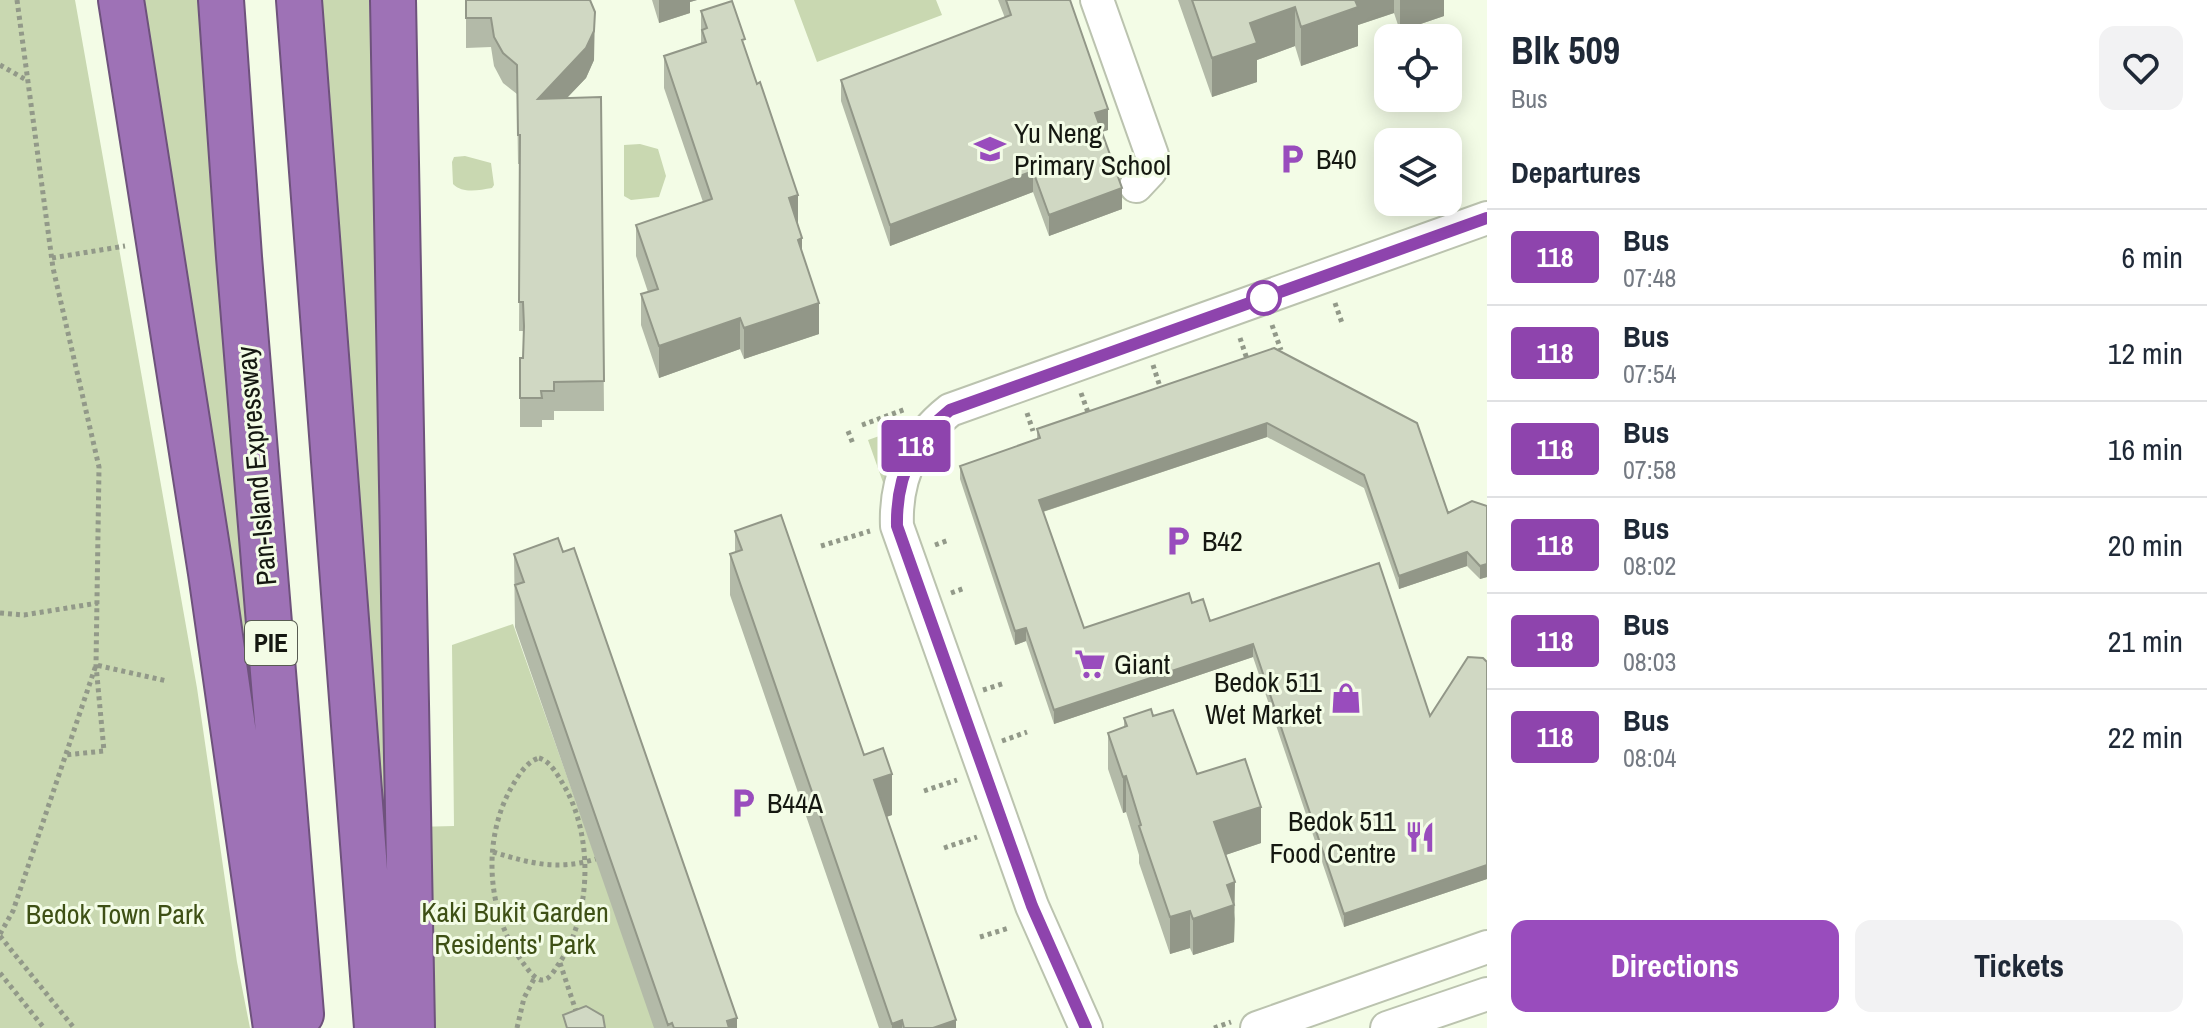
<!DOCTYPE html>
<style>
:root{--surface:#fff;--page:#f2f2f3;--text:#1f2937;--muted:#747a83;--line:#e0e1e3;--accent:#994cbd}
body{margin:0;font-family:"Archivo Narrow",sans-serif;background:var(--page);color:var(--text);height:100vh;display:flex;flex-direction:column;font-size:30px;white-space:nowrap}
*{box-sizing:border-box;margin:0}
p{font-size:26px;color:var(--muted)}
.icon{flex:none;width:44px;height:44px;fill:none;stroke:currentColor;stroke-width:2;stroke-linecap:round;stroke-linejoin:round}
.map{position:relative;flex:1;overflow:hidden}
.panel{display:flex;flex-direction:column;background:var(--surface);width:720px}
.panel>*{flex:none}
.badge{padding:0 16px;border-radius:6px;font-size:28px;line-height:52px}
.controls{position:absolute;left:1374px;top:24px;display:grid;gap:16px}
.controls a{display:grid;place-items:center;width:88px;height:88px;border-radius:16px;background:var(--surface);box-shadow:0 4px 20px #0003;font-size:40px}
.map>.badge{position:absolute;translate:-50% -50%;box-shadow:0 0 0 4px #fff}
h2{padding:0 24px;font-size:30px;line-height:72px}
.round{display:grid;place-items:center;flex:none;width:84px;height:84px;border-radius:16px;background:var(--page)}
.headline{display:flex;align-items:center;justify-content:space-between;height:136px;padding:0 24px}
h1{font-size:38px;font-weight:700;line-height:60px}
.button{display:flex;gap:16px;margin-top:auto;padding:16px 24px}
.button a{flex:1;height:92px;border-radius:16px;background:var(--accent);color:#fff;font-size:32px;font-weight:700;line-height:92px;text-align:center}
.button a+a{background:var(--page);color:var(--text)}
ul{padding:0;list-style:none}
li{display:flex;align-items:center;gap:24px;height:96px;padding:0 24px;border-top:2px solid var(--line)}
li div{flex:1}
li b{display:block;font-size:30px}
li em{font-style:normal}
li .badge{min-width:88px;font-weight:700;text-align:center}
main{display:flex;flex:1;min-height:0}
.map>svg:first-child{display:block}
.green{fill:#c9d8b1}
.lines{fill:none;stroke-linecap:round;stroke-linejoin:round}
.minor-casing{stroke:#bbc3af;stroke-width:36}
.highway-casing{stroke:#6e527c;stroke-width:48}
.path{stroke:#929989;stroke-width:5;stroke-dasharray:4 4;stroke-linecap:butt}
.minor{stroke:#fff;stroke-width:32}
.highway{stroke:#9e72b6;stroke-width:44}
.wall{fill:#b3baa8}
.shaded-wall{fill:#929788}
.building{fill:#d0d8c3;stroke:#929788;stroke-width:2}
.line-casing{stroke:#fff;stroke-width:18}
.line{stroke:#8e44ad;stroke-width:12}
.stop-dot{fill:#fff;stroke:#8e44ad;stroke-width:4}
.labels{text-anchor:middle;stroke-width:6;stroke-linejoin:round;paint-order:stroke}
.shield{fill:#f3fce6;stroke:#585c51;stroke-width:2}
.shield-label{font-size:26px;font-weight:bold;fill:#151811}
.poi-label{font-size:28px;fill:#151811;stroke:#f3fce6;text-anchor:start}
.street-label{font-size:28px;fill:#151811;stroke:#f3fce6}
.park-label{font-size:28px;fill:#3e5015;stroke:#f3fce6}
</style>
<main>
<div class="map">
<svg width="1487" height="1028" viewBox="0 0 1487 1028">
<rect width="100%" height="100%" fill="#f3fce6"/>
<!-- green -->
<path class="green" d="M0,0H75L197,688L237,962L250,1028H0Z
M122,0H223L299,1028Z
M299,0H393L411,1028H378Z
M794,0H936L942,15L817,62Z
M640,144L658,149L666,176L659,197L631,200L624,196V145Z
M465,156L491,163L494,185L492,188C479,190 463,194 453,184L452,162L454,157Z
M947,412L897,522L868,440Z
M513,624L656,1028H418L414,827L454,826L452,645Z"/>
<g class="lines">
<defs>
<path id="minor" d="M1097,0L1152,155L1150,171L1136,186
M1086,1028L1032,906L897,526C895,479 913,439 950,410L1487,218
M1257,1028L1487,947
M1387,1028L1487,994"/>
<path id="highway" d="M121,0L211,573L276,1028
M221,0L239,257L301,1014
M299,0L377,1028
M393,0L412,1028"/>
</defs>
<!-- minor casing -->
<use href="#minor" class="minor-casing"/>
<!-- highway casing -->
<use href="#highway" class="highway-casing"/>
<!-- path -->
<path class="path" d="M17,0L53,268L99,467L96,665L104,751L65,755
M0,65L28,81
M1448,179L1455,199
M52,258L125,246
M1335,303L1342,323
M1272,325L1281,350
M1240,338L1248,362
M1153,365L1162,393
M1081,393L1089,415
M1027,413L1033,431
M862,425L906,409
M848,431L853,444
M935,545L949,540
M821,546L870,531
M951,593L965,588
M0,613L24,615L98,603
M983,690L1005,683
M1002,741L1027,732
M539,758C550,761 557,774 563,784C594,835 592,916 558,965C554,971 549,981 541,980C533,978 527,968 523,963C486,913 481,837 514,783C520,773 528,761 539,758Z
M924,791L957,780
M944,848L977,837
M493,852C530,863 556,871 596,859
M0,934L13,911L96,665L167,681
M0,936L74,1028
M980,937L1009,928
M560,963L577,1014
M0,973L44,1028
M517,1028L524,998L535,977
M1214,1028L1231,1022"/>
<!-- minor -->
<use href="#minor" class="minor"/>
<!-- highway -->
<use href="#highway" class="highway"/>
</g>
<!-- wall -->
<path class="wall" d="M466,0L594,60L586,78L567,98L601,97L604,411H554V420H542V427H520V358H523V331H519L520,164H518L517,94L503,83L494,66L491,47L466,48Z
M652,0H697L690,2V13L659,23Z
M998,0H1070L1108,130L1102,132L1122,209L1049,236L1033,192L890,246L841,101V80L1005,18Z
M1178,0H1444V16L1400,31L1394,13L1358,25V46L1301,66L1295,46L1257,60V82L1212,97Z
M701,11L745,48L798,226L802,254L819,334L744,359L740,349L659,378L641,325V294L648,292L636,256V225L703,202L664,88V56L701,43Z
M1274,348L1448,513L1487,506V577L1480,579L1467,566L1399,589L1364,488L1267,437L1043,512L1084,628L1192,603L1210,621L1430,716L1487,662V879L1344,927L1253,657L1054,724L1026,641L1015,645L960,479V466L1037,440V429Z
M735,531L864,755L892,815L886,817L956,1028H879L730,595V554L735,552Z
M514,554L737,1028H654L515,627Z
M1153,716L1197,774L1261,843L1225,855L1235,919L1234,942L1193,955L1190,948L1170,954L1139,863V855L1126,812L1123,813L1108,769V733L1124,727V718Z"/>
<!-- shaded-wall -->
<path class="shaded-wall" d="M659,0H697L690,2V13L659,23Z
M1351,0H1394V13L1358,25V46L1301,66V27Z
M1400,0H1444V16L1400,31Z
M1295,7V46L1257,60V82L1212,97V58L1250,23Z
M595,12L594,60L586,78L538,128V99Z
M1108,109V130L1095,134V113Z
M1033,171V192L890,246V225Z
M1122,188V209L1049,236V215Z
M798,195V226L789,198Z
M802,238V269L798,240Z
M819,303V334L744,359V328Z
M740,318V349L659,378V346Z
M1267,423V437L1039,513V500Z
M1467,552V566L1399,589V576Z
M1487,564V577L1480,579V566Z
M1026,628V641L1015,645V631Z
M1253,644V657L1054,724V710Z
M892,774V815L874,821V780Z
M1126,776V812L1123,813V777Z
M1261,807V843L1214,859V822Z
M1487,865V879L1344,927V914Z
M1235,882L1234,942L1193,955V919L1227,885Z
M1190,911V948L1170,954V917Z
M737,1018V1028H727V1021Z
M902,1020V1028H892V1024Z
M956,1020V1028H933Z"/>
<!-- building -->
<path class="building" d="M466,0H590L595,12L594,31L586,48L538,99L601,97L604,381L554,382V391H541L542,398H520V358H523L524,326L523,302H519L520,135H518L517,65L503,53L494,37L491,18H466Z
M1006,0H1070L1108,109L1095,113L1122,188L1049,215L1033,171L890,225L841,80L1011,15Z
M1192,0H1355L1358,7L1301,27L1295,7L1250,23L1257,43L1212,58Z
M732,1L745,39L742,40L757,84L760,82L798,195L789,198L802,238L798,240L819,303L744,328L740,318L659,346L641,294L658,289L636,225L712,199L664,56L706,42L702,30L707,28L701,11Z
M1274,348L1417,423L1448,513L1472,501L1487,506V564L1480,566L1467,552L1399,576L1364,475L1267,423L1039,500L1084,628L1189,593L1192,603L1203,599L1210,621L1379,563L1430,716L1468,657L1483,658L1487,662V865L1344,914L1253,644L1054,710L1026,628L1015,631L960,466L1040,438L1037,429Z
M781,515L864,755L883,748L892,774L874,780L956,1020L933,1028H904L902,1020L892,1024L730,554L742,550L735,531Z
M558,538L563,552L574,548L737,1018L727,1021L729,1028H674L672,1023L668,1025L515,585L524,582L514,554Z
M1151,709L1153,716L1173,710L1197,774L1245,759L1261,807L1214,822L1235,882L1227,885L1234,905L1193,919L1190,911L1170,917L1139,826L1141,825L1126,776L1123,777L1108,733L1127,726L1124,718Z
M586,1006L603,1016L605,1028H567L563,1015Z"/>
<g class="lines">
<defs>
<path id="line" d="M1086,1028L1032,906L897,526C896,479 913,439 950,410L1487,218"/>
</defs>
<!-- line casing -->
<use href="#line" class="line-casing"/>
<!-- line -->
<use href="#line" class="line"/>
</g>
<!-- icons -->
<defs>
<symbol id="school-bare" viewBox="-9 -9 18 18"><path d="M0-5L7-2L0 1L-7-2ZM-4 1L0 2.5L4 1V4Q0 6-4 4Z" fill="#994cbd" stroke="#f3fce6" stroke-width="2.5" paint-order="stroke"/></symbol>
<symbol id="parking-bare" viewBox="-9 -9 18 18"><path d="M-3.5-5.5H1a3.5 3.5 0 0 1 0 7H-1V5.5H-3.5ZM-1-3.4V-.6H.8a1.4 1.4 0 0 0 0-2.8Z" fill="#994cbd" stroke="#f3fce6" stroke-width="2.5" paint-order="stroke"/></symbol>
<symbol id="supermarket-bare" viewBox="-9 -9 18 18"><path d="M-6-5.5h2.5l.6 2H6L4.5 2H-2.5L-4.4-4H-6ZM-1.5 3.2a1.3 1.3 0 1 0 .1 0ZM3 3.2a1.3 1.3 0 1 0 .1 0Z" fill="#994cbd" stroke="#f3fce6" stroke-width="2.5" paint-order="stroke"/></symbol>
<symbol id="shop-bare" viewBox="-9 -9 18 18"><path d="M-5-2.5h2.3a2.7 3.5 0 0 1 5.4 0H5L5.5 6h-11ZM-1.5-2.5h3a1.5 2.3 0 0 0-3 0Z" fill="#994cbd" stroke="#f3fce6" stroke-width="2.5" paint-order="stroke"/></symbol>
<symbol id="restaurant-bare" viewBox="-9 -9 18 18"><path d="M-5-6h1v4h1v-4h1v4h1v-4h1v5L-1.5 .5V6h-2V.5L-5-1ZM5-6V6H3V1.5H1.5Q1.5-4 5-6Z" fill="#994cbd" stroke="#f3fce6" stroke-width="2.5" paint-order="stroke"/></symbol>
</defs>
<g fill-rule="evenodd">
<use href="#school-bare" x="968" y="127" width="44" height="44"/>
<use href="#parking-bare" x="1270" y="137" width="44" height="44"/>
<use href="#parking-bare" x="1156" y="519" width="44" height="44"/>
<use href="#supermarket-bare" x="1068" y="642" width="44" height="44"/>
<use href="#shop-bare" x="1324" y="676" width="44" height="44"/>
<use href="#parking-bare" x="721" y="781" width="44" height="44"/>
<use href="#restaurant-bare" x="1398" y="815" width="44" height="44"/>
</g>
<!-- markers -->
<circle class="stop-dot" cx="1264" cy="298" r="16"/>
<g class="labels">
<!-- shield labels -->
<rect class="shield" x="245" y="621" width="52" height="44" rx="6"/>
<g class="shield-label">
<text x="271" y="652">PIE</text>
</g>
<!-- poi labels -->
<g class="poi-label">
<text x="1014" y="143">Yu Neng<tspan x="1014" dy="32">Primary School</tspan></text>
<text x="1316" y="169">B40</text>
<text x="1202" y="551">B42</text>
<text x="1114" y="674">Giant</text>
<text x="1322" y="692" text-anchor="end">Bedok 511<tspan x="1322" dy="32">Wet Market</tspan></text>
<text x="767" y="813">B44A</text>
<text x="1396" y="831" text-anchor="end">Bedok 511<tspan x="1396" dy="32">Food Centre</tspan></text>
</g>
<!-- street labels -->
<g class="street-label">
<text transform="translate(256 466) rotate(-95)" y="10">Pan-Island Expressway</text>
</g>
<!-- park labels -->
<g class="park-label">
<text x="515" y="922">Kaki Bukit Garden<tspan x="515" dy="32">Residents' Park</tspan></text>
<text x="115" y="924">Bedok Town Park</text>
</g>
</g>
</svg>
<div class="controls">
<a><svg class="icon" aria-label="locate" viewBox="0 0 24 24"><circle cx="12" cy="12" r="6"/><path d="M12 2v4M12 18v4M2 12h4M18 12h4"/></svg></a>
<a><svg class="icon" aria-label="layers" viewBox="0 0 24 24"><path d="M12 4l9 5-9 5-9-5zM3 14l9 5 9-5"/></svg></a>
</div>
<b class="badge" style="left:916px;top:446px;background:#8e44ad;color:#fff">118</b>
</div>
<section class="panel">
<div class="headline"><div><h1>Blk 509</h1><p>Bus</p></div><a class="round"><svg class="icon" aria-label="heart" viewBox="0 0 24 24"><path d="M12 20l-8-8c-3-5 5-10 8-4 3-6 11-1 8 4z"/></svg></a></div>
<h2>Departures</h2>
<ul>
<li><span class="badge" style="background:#8e44ad;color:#fff">118</span><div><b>Bus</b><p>07:48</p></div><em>6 min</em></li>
<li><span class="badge" style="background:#8e44ad;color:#fff">118</span><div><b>Bus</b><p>07:54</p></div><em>12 min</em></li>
<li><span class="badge" style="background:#8e44ad;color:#fff">118</span><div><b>Bus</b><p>07:58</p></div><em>16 min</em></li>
<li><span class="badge" style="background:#8e44ad;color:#fff">118</span><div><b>Bus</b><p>08:02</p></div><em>20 min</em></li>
<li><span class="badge" style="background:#8e44ad;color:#fff">118</span><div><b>Bus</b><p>08:03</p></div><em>21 min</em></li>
<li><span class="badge" style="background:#8e44ad;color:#fff">118</span><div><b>Bus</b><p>08:04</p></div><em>22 min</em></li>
</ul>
<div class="button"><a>Directions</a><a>Tickets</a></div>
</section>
</main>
